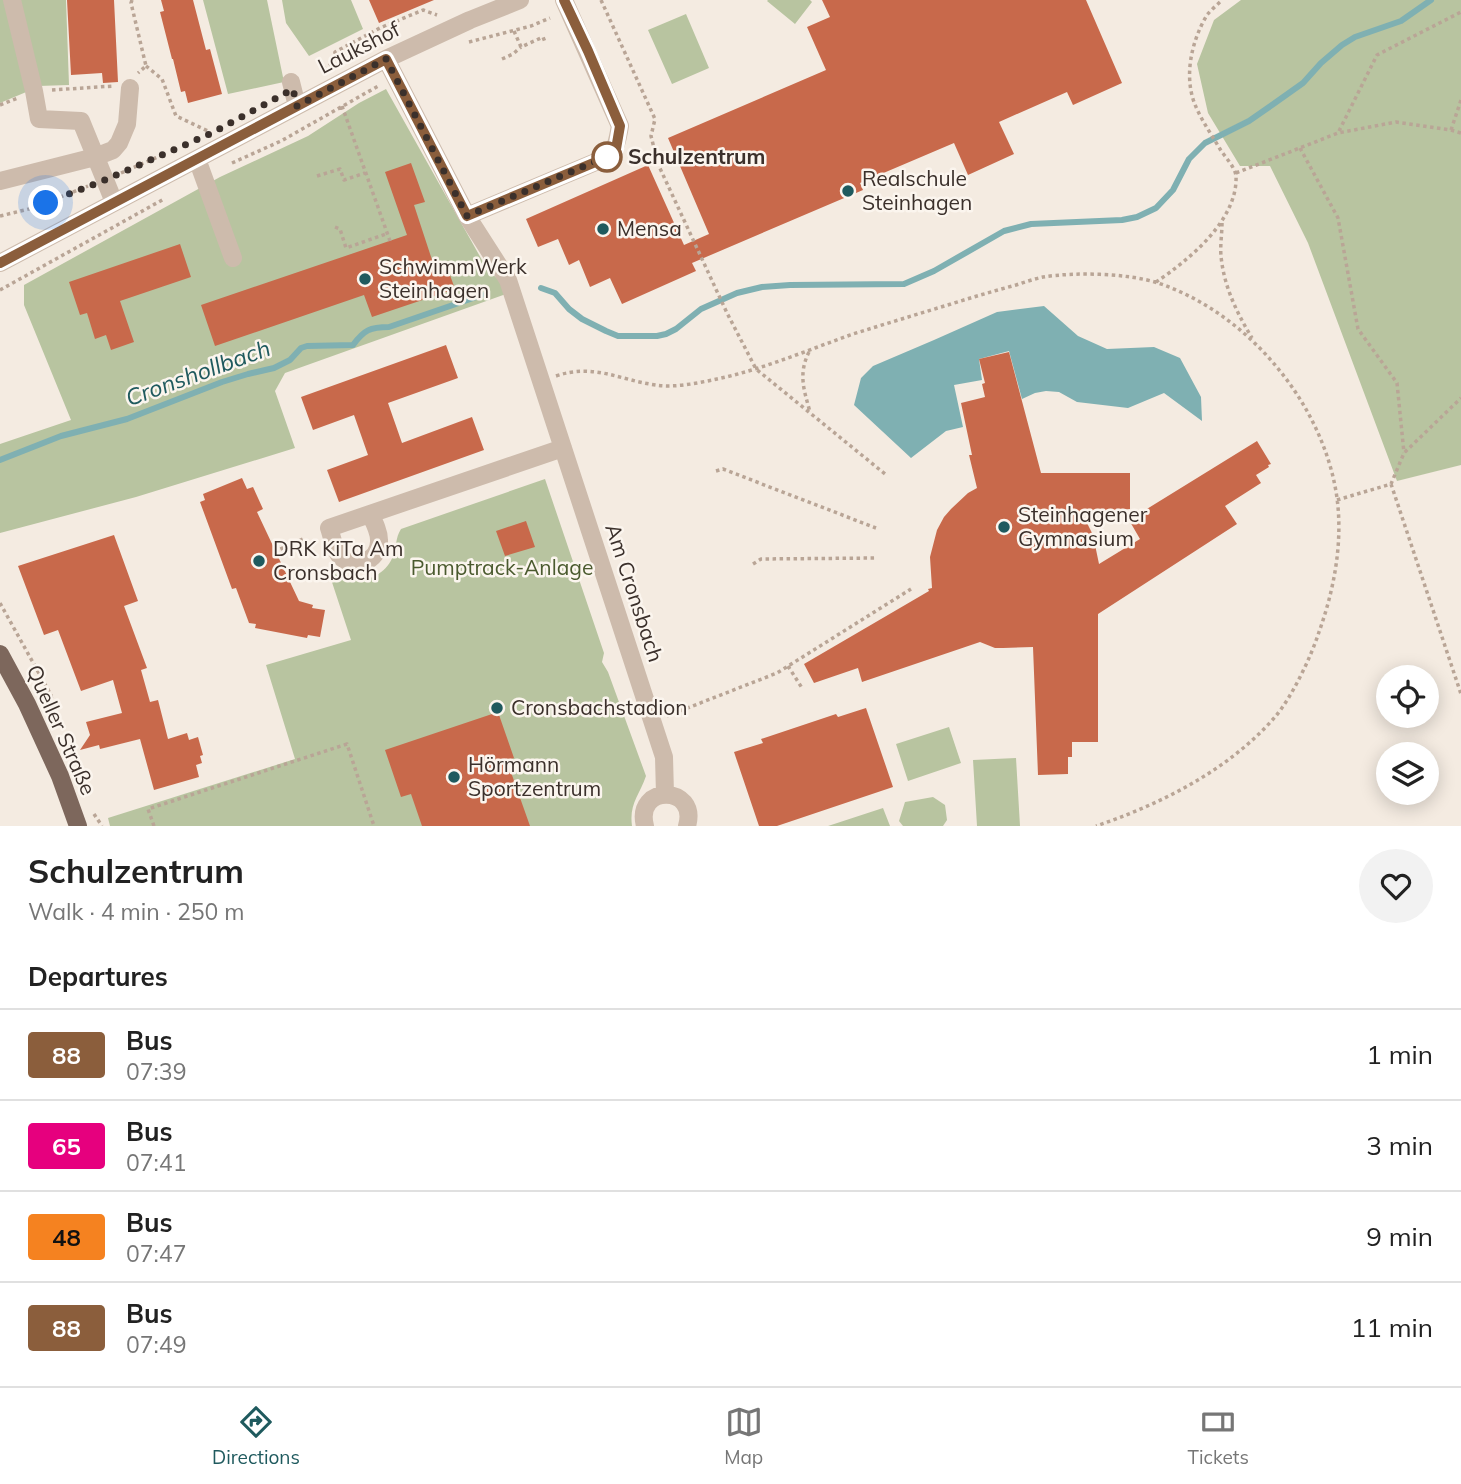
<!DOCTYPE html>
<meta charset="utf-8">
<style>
:root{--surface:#fff;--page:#f2f2f2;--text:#222;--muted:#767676;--line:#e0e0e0;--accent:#1f5a5e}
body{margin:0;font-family:Mulish,sans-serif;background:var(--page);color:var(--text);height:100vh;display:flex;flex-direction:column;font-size:26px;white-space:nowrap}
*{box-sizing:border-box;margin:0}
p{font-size:23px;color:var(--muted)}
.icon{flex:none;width:38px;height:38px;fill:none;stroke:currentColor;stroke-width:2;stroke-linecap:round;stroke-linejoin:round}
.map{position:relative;height:826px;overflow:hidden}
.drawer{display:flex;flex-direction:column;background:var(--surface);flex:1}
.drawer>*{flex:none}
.badge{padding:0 14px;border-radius:5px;font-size:24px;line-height:46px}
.fabs{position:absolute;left:1376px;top:665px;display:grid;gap:14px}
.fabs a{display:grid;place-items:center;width:63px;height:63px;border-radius:50%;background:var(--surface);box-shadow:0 4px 18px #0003;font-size:35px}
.you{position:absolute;width:35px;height:35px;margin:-18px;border:5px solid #fff;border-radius:50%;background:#1a73e8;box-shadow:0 0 0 10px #1a73e833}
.map>.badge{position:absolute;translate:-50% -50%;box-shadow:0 0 0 4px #fff}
h2{padding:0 28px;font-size:26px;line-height:63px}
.round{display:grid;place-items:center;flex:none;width:74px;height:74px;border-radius:37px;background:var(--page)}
.head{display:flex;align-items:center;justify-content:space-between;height:119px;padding:0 28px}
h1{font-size:33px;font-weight:700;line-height:52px}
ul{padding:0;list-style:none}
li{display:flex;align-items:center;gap:21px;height:91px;padding:0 28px;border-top:2px solid var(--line)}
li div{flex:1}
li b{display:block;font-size:26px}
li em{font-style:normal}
li .badge{min-width:77px;font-weight:700;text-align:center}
.tabs{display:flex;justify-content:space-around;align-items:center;height:98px;border-top:2px solid var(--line);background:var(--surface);font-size:19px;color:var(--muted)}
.tabs a{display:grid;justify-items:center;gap:4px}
.tabs .selected{color:var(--accent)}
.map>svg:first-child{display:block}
.green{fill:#b8c4a0}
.water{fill:#7fb0b2}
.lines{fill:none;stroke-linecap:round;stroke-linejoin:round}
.stream{stroke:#7fb0b2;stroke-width:6}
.building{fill:#c8694b}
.path{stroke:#b9a596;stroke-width:3.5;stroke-dasharray:3.5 3.5;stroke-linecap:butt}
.minor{stroke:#cdbbac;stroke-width:18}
.major{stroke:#7d675c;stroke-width:18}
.line-casing{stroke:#fff;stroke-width:16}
.line{stroke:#8b5e3c;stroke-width:10}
.walk{stroke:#3b302b;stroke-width:7;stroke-dasharray:0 12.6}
.stop-dot{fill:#fff;stroke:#8b5e3c;stroke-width:3.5}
.poi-dot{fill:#1f5a5e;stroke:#fbf5ee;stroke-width:2.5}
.labels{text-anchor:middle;stroke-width:5;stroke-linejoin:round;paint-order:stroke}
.street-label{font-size:21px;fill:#3b302b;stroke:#fbf5ee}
.stop-label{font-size:21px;font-weight:bold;fill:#3b302b;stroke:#fbf5ee;text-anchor:start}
.poi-label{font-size:21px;fill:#3b302b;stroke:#fbf5ee;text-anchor:start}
.park-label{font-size:21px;fill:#4a5a2e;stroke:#fbf5ee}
.water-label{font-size:23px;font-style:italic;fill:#1f5a5e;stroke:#fbf5ee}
</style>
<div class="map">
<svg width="1461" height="826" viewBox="0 0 1461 826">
<rect width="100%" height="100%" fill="#f4ebe1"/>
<!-- green -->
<path class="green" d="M0,0H9L31,90L0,103Z
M18,0H66L69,85L38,86Z
M203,0H267L284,82L228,94Z
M282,0H351L363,29L309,56L286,23Z
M768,0H810L812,2L795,24L767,1Z
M1241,0H1461V465L1397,481L1308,243L1270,166H1240L1208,113L1197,64L1214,20Z
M686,14L709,68L672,84L648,30Z
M386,89L487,269L502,283L506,294L285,373L275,391L295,448L136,497L0,533V444L71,420L24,305V285L220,177L308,136L359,103Z
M545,479L604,653L602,662L608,672L646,776C639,796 629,804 632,826H110L108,818L295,759L266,665L351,640L327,567C331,571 336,575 341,577C361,586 386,576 393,556C397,547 395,538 401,529Z
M949,727L961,763L908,781L896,744Z
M1016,758L1020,826H977L973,760Z
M933,797L945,805L947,820L943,826H903L899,821L905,802Z
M883,808L890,826H828Z"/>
<!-- water -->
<path class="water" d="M1044,306L1078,336L1107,349L1154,347L1180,358L1201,397L1202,421L1164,393L1128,408L1077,402L1059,392L1046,391L1035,393L1022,399L1009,351L979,359L982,380L954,385L963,427L946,431L911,458L854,405L861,378L873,366L934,340L997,312Z"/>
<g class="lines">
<!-- stream -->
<path class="stream" d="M541,288L555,293L569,309L582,319L606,331L618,336H657L666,334L676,329L701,309L737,293L762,287L790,285L904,284L934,271L1004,231L1031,224L1122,220L1137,217L1156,208L1173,190L1189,159L1205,143L1249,121L1272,105L1303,83L1321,63L1342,45L1355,37L1401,21L1431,0
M0,460L61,436L127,419L222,382L248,374L274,368L290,360L301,348L307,346L353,345C364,330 370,327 389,327L482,295"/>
</g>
<!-- building -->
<path class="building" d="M67,0H114L118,82L103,83L102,73L71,75Z
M161,0H193L206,50L210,49L222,94L188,103L185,91L181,92L173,59H172L160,12L164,11Z
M369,0H434L379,23Z
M822,0H1086L1122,83L1073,105L1067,92L999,122L1014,154L968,175L954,143L860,183L863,190L692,263L696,271L622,304L610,278L590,287L579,260L569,265L558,239L538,247L526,219L648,165L684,245L709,234L668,138L826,70L807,27L830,17Z
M411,163L425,202L414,205L435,269L446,264L455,289L372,317L364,295L215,346L201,305L407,235L385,172Z
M180,244L191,277L120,301L134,342L111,350L106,335L95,339L87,313L80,315L69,282Z
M446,345L458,378L388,403L402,443L472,417L484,450L339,502L327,470L368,455L354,415L313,430L301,397Z
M1009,352L1041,473H1130V509L1082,513L1093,535L1099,564L1140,539L1129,520L1257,441L1271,464L1268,465L1269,467L1256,475L1261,483L1225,506L1237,524L1098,614V742H1072V757H1068V774L1038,775L1033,647L1003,648H995L980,642L862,682L858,668L814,683L804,664L929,591L928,589L932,588L930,557L937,530L944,517L951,509L968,493L977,488L969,455H972L961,403L985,397L982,384L985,383L979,359Z
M242,478L247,489L253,487L263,509L257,512L299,601L313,605L312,608L325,610L320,637L308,635L307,638L255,628L256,624L249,623L236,588L232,589L200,502L205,500L203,494Z
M526,521L535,547L505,556L496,531Z
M114,535L138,601L124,606L147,668L141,670L150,702L158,700L168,739L187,733L189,740L198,737L203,755L200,756L202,763L196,765L199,777L154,790L140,739L100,749L99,745L80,750L90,735L86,722L122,713L113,680L81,691L58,630L44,635L18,566Z
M866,708L893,787L777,826H759L734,752L763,743L761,739L836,714L838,717Z
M498,712L514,758L507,761L530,826H422L411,794L401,797L385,750Z"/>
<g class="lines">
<!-- path -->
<path class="path" d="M132,0L131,3L146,66L138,73
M601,0L655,119L651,136L658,164L727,313L756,369L885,474
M514,31L521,47L543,37L545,42
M469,42L531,26L550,18
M502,59L513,54L521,47
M146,66L162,79L176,116L210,132
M323,69L333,63L335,52L380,28L423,10L437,15
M52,90L114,86
M0,105L18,98
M342,106L390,241
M1451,130L1461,100
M1339,131L1377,55L1461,12
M1300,148L1338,218L1358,329L1397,383L1404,453
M232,163L281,141L380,85
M121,173L162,155
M1236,173L1338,133L1396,122L1451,130L1461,133
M317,176L340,169L344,180L365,173
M46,203L54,216
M0,216L33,208L88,186
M1222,223C1222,234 1220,246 1221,256C1224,287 1237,313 1252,338
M335,227L340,229L346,248L386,234
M1156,282C1189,260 1238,220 1236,176C1235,167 1225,157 1220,149C1211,134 1200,118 1194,102C1184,74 1192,40 1207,15C1211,10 1217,5 1222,0
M0,290L164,199
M809,352C798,374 804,390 810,412
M556,376C594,363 619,380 656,385C675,388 698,383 717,379C764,369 808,350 853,334C885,324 918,314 951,304C973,297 994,291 1016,285C1025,282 1034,279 1043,277C1075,272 1127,273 1158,283C1248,313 1324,404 1337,498C1343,543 1334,590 1319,632C1311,657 1292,697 1275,717C1229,770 1161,804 1096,826
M716,471L723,469L876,528
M1391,484L1461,694
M1337,500L1391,484L1404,453L1461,398
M274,552L305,538
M753,564L761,559L877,558
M0,603L51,695L54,717
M788,666L802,688
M667,716L777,673L911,589
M94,814L102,826
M154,826L148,809L347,744L374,826"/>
<!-- minor -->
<path class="minor" d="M12,0L34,91L39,119L81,121L114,202
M386,59L467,216L508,280L664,757L665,794
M291,82L297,106
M197,159L233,258
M0,181L95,157L113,150L119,143L127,124L130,88
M467,216L598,161C617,151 616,147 620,126L564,0
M0,263L386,59L470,20L520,0
M370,514C374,522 379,531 379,540C380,562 352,571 339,555C334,548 332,537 329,528L563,448
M645,826C634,784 699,785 687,826"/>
<!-- major -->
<path class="major" d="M0,654L27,704L60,776L78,826"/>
</g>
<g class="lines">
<defs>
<path id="line" d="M0,263L386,59L467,216L598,161L608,156L616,149L620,126L588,51L564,0"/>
</defs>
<!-- line casing -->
<use href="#line" class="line-casing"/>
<!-- line -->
<use href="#line" class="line"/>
<!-- walk -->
<path class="walk" d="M46,203L105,180L212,133L293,89L297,106L386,59L467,216L608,156L607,157"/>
</g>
<!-- markers -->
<circle class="stop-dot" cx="607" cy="157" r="14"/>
<g class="poi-dot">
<circle cx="848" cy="191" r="7"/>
<circle cx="603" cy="229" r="7"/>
<circle cx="365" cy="279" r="7"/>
<circle cx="1004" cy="527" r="7"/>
<circle cx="259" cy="561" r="7"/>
<circle cx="497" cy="708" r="7"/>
<circle cx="454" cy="777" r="7"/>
</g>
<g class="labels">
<!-- street labels -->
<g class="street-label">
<text transform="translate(359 48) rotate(-27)" y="7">Laukshof</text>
<text transform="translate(634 593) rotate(72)" y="7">Am Cronsbach</text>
<text transform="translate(61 730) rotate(66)" y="7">Queller Straße</text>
</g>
<!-- stop labels -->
<g class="stop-label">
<text x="628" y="164">Schulzentrum</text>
</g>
<!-- poi labels -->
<g class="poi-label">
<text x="862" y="186">Realschule<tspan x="862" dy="24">Steinhagen</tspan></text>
<text x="617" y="236">Mensa</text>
<text x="379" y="274">SchwimmWerk<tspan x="379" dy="24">Steinhagen</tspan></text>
<text x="1018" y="522">Steinhagener<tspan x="1018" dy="24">Gymnasium</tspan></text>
<text x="273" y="556">DRK KiTa Am<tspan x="273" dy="24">Cronsbach</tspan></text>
<text x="511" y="715">Cronsbachstadion</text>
<text x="468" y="772">Hörmann<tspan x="468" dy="24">Sportzentrum</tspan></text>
</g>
<!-- park labels -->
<g class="park-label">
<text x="502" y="575">Pumptrack-Anlage</text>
</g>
<!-- water labels -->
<g class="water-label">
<text transform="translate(198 373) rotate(-20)" y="8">Cronshollbach</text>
</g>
</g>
</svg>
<div class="fabs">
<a><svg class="icon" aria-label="locate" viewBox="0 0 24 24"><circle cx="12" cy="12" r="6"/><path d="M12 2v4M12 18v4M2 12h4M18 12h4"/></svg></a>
<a><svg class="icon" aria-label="layers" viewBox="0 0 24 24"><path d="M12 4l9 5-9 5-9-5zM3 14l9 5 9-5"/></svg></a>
</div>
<div class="you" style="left:46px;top:203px"></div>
</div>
<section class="drawer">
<div class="head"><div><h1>Schulzentrum</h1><p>Walk · 4 min · 250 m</p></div><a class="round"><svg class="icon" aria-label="heart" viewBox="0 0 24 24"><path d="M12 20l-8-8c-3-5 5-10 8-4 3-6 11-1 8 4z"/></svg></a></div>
<h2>Departures</h2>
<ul>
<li><span class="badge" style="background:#8b5e3c;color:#fff">88</span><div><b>Bus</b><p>07:39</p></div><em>1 min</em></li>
<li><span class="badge" style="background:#e6007e;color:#fff">65</span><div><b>Bus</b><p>07:41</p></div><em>3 min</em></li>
<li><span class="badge" style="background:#f58220;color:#111">48</span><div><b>Bus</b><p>07:47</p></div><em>9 min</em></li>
<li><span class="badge" style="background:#8b5e3c;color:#fff">88</span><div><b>Bus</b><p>07:49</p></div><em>11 min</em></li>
</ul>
</section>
<nav class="tabs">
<a class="selected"><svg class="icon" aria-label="directions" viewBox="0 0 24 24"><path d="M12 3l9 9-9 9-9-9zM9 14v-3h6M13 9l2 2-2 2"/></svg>Directions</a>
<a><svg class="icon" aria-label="map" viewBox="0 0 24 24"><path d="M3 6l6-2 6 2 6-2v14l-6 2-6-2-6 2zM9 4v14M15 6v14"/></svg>Map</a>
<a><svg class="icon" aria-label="tickets" viewBox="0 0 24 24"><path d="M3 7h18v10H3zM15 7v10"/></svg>Tickets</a>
</nav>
